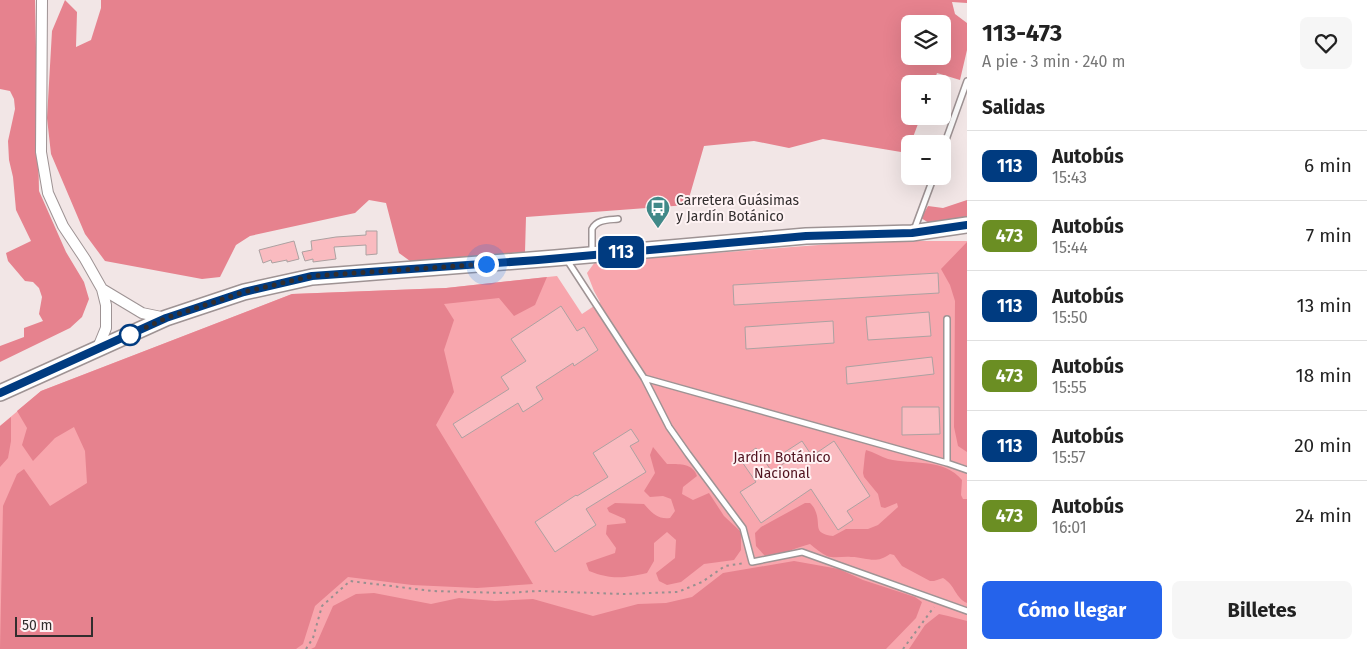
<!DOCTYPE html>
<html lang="es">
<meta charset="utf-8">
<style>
:root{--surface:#fff;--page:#f6f6f6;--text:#222;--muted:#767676;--line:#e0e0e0;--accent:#2563eb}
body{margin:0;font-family:"Fira Sans",sans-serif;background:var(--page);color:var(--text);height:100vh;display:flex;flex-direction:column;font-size:19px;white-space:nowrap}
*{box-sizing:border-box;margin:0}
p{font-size:16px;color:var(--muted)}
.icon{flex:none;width:28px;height:28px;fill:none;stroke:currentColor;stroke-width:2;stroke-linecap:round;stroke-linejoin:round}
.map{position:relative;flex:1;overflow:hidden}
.drawer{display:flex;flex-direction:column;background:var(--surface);width:400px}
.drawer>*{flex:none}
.badge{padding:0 10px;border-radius:8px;font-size:18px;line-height:32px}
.buttons{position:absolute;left:901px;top:15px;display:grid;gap:10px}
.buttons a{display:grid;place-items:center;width:50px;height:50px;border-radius:8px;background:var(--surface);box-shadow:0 5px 20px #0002;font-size:25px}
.scale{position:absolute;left:15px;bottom:12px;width:78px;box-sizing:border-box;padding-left:5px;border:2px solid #322e2e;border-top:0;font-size:14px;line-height:18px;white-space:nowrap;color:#322e2e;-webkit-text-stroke:4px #fff3f4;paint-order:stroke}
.you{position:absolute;width:25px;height:25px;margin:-12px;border:4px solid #fff;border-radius:50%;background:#1a73e8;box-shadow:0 0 0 8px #1a73e833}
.map>.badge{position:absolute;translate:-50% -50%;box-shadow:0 0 0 2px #fff}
h2{padding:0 15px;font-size:19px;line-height:45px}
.round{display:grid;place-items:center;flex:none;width:52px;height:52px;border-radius:8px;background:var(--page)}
.overview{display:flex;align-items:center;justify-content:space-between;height:85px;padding:0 15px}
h1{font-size:24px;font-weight:700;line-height:38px}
.button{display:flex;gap:10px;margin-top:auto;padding:10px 15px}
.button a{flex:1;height:58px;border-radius:8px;background:var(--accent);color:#fff;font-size:20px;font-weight:700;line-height:58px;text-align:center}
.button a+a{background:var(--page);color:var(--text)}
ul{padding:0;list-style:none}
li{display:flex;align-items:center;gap:15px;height:70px;padding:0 15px;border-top:1px solid var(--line)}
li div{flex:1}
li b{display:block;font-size:19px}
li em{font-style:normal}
li .badge{min-width:55px;font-weight:700;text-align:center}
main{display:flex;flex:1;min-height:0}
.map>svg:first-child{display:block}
.green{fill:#f8a6ad}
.forest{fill:#e6828e;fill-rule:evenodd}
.building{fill:#fabbc0;stroke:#aca1a1}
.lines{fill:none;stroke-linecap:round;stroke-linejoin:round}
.service-casing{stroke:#9e9394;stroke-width:8}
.minor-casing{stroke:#9e9394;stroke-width:12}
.secondary-casing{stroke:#9e9394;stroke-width:18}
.path{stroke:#989090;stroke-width:2;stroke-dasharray:2.5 4;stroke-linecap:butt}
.service{stroke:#fff;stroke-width:5}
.minor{stroke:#fff;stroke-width:10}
.secondary{stroke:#fff;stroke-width:15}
.line-casing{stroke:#fff;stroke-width:11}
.line{stroke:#003b80;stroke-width:8}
.walk{stroke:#322e2e;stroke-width:5;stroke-dasharray:0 9}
.stop-dot{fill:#fff;stroke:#003b80;stroke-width:2.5}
.labels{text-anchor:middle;stroke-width:4;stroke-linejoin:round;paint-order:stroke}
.poi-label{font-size:14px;fill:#322e2e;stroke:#fff3f4;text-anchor:start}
.park-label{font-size:14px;fill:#50111e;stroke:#fff3f4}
</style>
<main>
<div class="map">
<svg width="967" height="649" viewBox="0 0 967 649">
<rect width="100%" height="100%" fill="#f2e6e6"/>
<!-- green -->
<path class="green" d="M872,241H967V649H0V426L41,391L292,294L446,288L557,276L582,314L600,302L594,291L587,273L595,262Z"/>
<!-- forest -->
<path class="forest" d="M0,0H35L39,191L66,252L84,282L89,299L82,317L70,328L0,362V346L24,337V328L43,321L39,314L42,297L39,288L33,282L25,281L8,261L6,253L31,241L16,210L13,177L9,160L8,141L15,109L14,99L10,91L0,89Z
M65,0L77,12L76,47L91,40L101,8V0H967V3L952,2L955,14L967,23V50L960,80L937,73L933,84H910V116H921L907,153L823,139L789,148L754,141L704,146L687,205L526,217L525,252L410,261L399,253L386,203L369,200L355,213L250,236L236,245L220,277L202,279L105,261L85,234L51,154L47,118L52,31ZM910,24H942V56H910Z
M967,200V218L929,223L921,218L928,206L943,208Z
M967,242V452L958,446L954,427L955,301L950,285L941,269Z
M547,277L535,305L514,316L499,298L444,304L454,320L444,350L454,392L436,425L533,584L477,588L412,585L348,577L315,606L303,644L296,649H0L3,506L17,474L24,469L50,506L87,483L85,451L74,427L55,438L33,461L22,445L27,428L17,411L41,391L292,294L446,288Z
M11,417V441L8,458L0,467V426Z
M653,447L667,464C679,464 693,463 697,476L683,487L682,494L693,500L709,493L724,516L741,532V550L734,560L704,564L681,582L667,585L659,581L656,573L675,558L676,540L667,532L654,543V561L647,573C624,578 612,580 589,571L586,563L615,553L616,548L606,534L607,525L626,523L625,519L609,512L607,508L615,503L644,504C651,512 658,520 670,518L675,511L671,499L663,496L650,497L644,491L655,473L650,455Z
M866,450C874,452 881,457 888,459C913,465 944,458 962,480L961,495L963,499H967V603C955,598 956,586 943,578L934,581H930L902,566L894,555L890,554C875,565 867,557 851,557C843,556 835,559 827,556C821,553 815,548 810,544C794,548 781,556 765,556L756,546L755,533L761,527L805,503H810C812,505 814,507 815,510C822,525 811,533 833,536L846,529H868L878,525L898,507L897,503L885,508L881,507L878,494L864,477L863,473L865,454Z
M794,561L839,569L863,580L915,597L922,602L916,618L886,649H311L315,647L333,606L356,594L374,593L431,604L459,598L495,601L533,599L593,616L638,604L666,603L692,597L723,573Z
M939,614L948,616L967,621V649H909L925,625Z"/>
<!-- building -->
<path class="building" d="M366,231H377V254L366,255V245L334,247L336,259L313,262V259L305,261L302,252L312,250L311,241L336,237L366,235Z
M294,241L299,259L287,262V260L272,263L271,260L263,263L259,250Z
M938,273L939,293L734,305L733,285Z
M561,306L577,331L584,327L598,350L574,366L573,363L536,387L543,399L523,412L518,403L462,438L453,424L509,389L501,377L526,361L511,339Z
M929,312L931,336L868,340L866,317Z
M833,321L834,343L746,349L745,327Z
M932,357L934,374L847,384L846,367Z
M902,407H939L940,434L902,435Z
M631,429L639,441L630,446L646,472L586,509L596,525L555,552L535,522L576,495L577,496L608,477L593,453Z
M802,441L812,456L834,441L870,496L847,511L853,520L838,530L811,489L761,523L740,492L756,482L740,459L756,448L772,472L790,459L785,452Z"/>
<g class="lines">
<defs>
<path id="service" d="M942,151L967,81
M914,230L934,176
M592,254V229C597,219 609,220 618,219
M567,260L644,378L669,427L688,454L743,528L752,562L802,552L967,611
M947,319V463
M644,378L947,463L967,470"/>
<path id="minor" d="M42,0L41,152L48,193L63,226L85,259L102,289L106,305V328L97,350
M102,289L142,313L166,318"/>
<path id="secondary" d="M0,393L166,318L244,292L312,277L555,258L806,236L912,233L967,225"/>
</defs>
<!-- service casing -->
<use href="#service" class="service-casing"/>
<!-- minor casing -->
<use href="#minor" class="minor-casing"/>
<!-- secondary casing -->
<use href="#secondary" class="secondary-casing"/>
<!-- path -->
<path class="path" d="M306,649L313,638L322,606L350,581L432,591L505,593L538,591L623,594L678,592L702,582L725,566L745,563
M903,649L934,607"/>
<!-- service -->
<use href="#service" class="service"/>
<!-- minor -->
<use href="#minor" class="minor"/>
<!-- secondary -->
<use href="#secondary" class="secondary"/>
</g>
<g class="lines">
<defs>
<path id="line" d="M0,393L166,318L244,292L312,276L538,260L806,236L912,233L967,225"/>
</defs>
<!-- line casing -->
<use href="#line" class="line-casing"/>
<!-- line -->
<use href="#line" class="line"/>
<!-- walk -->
<path class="walk" d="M130,335L166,318L244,292L312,276L486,264"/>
</g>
<!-- icons -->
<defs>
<symbol id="bus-pin" viewBox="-11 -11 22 30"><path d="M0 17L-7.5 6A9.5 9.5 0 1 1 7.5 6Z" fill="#418988" stroke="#fff3f4"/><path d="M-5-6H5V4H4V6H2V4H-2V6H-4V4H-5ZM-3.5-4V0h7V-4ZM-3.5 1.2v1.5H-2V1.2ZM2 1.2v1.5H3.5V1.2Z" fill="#fff"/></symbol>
</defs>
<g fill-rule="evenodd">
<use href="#bus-pin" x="644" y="194" width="28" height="38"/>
</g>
<!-- markers -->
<circle class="stop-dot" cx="130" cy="335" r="10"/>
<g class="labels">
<!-- poi labels -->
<g class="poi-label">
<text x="676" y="205">Carretera Guásimas<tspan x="676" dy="16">y Jardín Botánico</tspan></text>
</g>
<!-- park labels -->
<g class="park-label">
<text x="782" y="462">Jardín Botánico<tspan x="782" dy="16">Nacional</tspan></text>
</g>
</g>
</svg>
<div class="buttons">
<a><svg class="icon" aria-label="layers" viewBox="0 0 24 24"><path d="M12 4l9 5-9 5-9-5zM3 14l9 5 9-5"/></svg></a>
<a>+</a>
<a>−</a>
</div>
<div class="scale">50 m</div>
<div class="you" style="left:486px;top:264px"></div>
<b class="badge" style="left:621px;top:252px;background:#003b80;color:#fff">113</b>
</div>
<section class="drawer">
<div class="overview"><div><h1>113-473</h1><p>A pie · 3 min · 240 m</p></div><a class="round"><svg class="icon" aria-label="heart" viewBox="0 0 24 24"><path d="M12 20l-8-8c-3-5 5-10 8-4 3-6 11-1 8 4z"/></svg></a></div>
<h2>Salidas</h2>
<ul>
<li><span class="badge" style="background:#003b80;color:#fff">113</span><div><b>Autobús</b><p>15:43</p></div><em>6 min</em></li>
<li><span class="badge" style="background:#6b8e23;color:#fff">473</span><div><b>Autobús</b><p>15:44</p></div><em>7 min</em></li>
<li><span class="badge" style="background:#003b80;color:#fff">113</span><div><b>Autobús</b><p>15:50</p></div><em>13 min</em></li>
<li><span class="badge" style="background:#6b8e23;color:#fff">473</span><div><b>Autobús</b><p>15:55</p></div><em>18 min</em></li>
<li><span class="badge" style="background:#003b80;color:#fff">113</span><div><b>Autobús</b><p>15:57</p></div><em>20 min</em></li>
<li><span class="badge" style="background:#6b8e23;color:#fff">473</span><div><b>Autobús</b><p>16:01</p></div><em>24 min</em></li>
</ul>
<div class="button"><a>Cómo llegar</a><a>Billetes</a></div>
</section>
</main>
